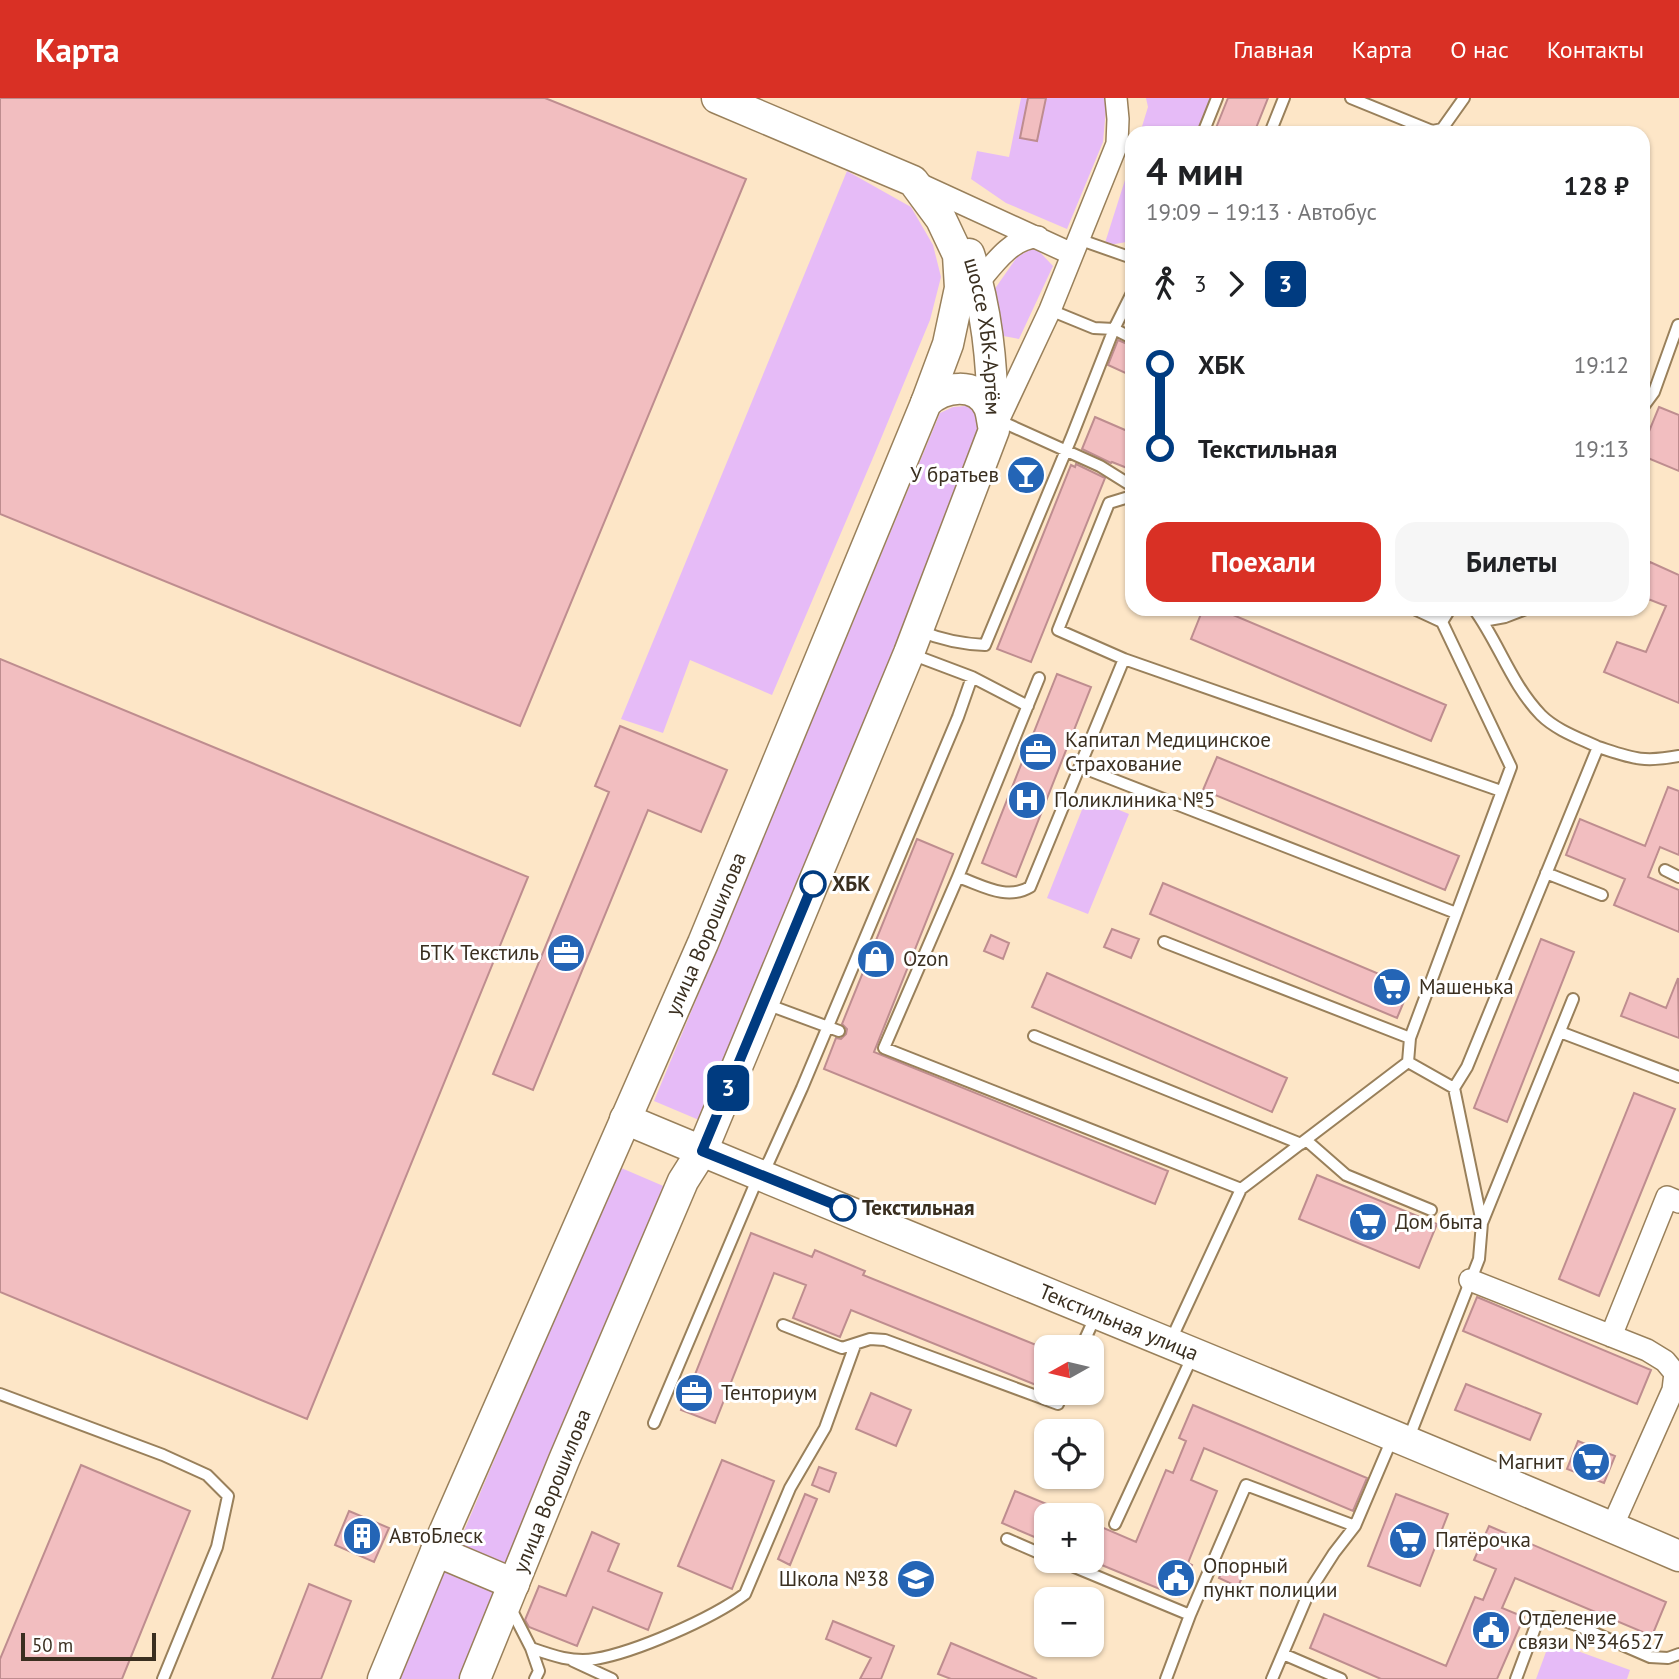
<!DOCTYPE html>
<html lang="ru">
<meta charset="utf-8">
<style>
:root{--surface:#fff;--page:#f6f6f6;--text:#202124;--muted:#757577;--accent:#d93025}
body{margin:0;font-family:"PT Sans",sans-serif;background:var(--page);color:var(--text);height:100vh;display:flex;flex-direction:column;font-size:26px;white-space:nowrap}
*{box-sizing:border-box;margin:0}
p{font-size:23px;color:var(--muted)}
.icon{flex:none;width:38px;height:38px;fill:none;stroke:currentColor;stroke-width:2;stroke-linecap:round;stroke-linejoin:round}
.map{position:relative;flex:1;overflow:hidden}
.panel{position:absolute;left:1125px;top:28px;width:525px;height:490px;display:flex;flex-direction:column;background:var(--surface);border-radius:21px;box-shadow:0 2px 5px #0004}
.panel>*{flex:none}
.badge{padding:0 14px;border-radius:10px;font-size:24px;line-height:46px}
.needle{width:46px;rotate:262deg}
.controls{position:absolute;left:1034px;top:1237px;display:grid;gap:14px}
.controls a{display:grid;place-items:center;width:70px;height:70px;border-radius:14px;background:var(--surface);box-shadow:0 2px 5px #0004;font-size:35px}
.scale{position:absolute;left:21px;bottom:18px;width:135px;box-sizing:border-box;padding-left:7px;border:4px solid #3a2f20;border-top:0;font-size:19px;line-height:24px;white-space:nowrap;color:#3a2f20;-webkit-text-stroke:5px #fff;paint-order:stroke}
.map>.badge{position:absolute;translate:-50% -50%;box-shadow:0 0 0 4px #fff}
.legs{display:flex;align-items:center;gap:10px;height:77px;padding:0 21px;font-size:23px}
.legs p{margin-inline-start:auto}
.summary{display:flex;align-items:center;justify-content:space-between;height:119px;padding:0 21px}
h1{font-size:38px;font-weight:700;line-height:52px}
.primary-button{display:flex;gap:14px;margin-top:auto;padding:14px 21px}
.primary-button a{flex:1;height:80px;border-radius:21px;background:var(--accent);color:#fff;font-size:28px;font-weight:700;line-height:80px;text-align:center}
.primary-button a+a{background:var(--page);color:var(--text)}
ul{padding:0 21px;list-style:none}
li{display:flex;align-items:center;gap:24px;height:84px;font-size:26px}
li i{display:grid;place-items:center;width:10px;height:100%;margin:0 9px;background:currentColor}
li i::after{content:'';width:18px;height:18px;margin:-9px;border:5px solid;border-radius:50%;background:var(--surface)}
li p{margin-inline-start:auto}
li:first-child i{background:linear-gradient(#0000 50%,currentColor 0)}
li:last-child i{background:linear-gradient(currentColor 50%,#0000 0)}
header{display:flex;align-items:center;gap:42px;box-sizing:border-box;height:98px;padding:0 35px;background:var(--accent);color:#fff}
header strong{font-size:33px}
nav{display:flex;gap:38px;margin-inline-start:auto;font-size:24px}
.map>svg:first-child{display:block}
.green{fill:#e6bbf7}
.building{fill:#f2bec0;stroke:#be8d8f;stroke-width:2}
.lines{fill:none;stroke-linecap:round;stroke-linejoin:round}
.service-casing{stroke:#99805b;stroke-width:14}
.minor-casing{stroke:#99805b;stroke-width:24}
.secondary-casing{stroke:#99805b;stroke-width:33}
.service{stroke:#fff;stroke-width:10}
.minor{stroke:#fff;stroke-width:21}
.secondary{stroke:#fff;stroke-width:30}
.line-1-casing{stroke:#fff;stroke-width:16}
.line-1{stroke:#003b80;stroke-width:10}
.stop-1-dot{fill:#fff;stroke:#003b80;stroke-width:3.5}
.labels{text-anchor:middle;stroke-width:6;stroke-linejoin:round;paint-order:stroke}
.street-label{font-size:21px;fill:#3a2f20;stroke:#fff}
.poi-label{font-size:21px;fill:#3a2f20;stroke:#fff;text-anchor:start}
.stop-label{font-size:21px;font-weight:bold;fill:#3a2f20;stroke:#fff;text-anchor:start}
</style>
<header>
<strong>Карта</strong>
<nav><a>Главная</a><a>Карта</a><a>О нас</a><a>Контакты</a></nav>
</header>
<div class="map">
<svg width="1679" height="1581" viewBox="0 0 1679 1581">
<rect width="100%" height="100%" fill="#fde6c7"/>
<!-- green -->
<path class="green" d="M1021,0H1107L1103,44L1067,131L1006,105L971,81L977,53L1009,59Z
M1146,0H1212L1198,35H1140L1148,9Z
M1132,60V143L1104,148Z
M847,73L911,109L933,147L941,179L930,222L875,355L772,597L690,562L663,635L621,621Z
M1035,149L1053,168L1019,241L998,237L994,192L1017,159Z
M966,308L976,314L986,334L699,1022L654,1003L940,315L953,309Z
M1087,699L1129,716L1088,816L1047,800Z
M619,1069L668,1090L508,1469L458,1447Z
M436,1453L514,1486L475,1581H383Z
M1550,1543L1630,1572L1627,1581H1536Z"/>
<!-- building -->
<path class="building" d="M0,0H545L746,81L520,628L0,416Z
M1028,0H1046L1037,43L1020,40Z
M1228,0H1268L1254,35H1214Z
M1118,242L1132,248V278L1108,267Z
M1659,309L1679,317V373L1643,358V348Z
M1095,319L1132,335V372L1112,364L1111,365L1082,351Z
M1076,366L1105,380L1031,564L997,551L1071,367L1075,369Z
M1650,464L1679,477V605L1604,574L1617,544L1646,554L1666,508L1643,499V481Z
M1203,511H1219L1446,607L1431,643L1191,541Z
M0,561L528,779L307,1321L0,1194Z
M1057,576L1091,589L1016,779L982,765Z
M620,628L727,672L701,734L648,712L533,992L493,976L609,694L595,688Z
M1217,659L1459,758L1445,792L1203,692Z
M1668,689L1679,693V757L1660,749L1648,779L1679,792V834L1614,807L1625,781L1566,757L1580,721L1645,748Z
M917,741L953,756L874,954L1168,1073L1155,1106L824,971L836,940L841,941L846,936L847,931L842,926Z
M1163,785L1410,889L1397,920L1150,816Z
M1112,831L1139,841L1131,860L1104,849Z
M991,837L1009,845L1003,861L984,853Z
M1541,841L1574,854L1507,1024L1474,1010Z
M1047,875L1287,980L1272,1014L1032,909Z
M1678,880L1679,940L1621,918L1630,895L1666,910Z
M1634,995L1675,1011L1599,1198L1559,1181Z
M1317,1077L1437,1126L1419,1170L1299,1121Z
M751,1135L812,1159L815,1152L865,1173L863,1177L1046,1251V1291L851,1212L840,1239L793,1220L806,1187L774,1175L715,1325L681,1312Z
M1477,1199L1651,1272L1637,1306L1463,1233Z
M1466,1286L1541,1316L1530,1342L1455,1312Z
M871,1295L911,1312L896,1348L856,1331Z
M1193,1307L1367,1380L1353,1413L1204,1350L1191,1382L1217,1393L1188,1465L1192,1467L1179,1499L1092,1463V1425L1136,1444L1166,1372L1173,1375L1186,1343L1179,1340Z
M1578,1343L1615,1358L1604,1385L1567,1371Z
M722,1362L774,1383L732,1491L678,1468Z
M81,1367L190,1413L122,1581H0V1561Z
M819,1369L836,1375L829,1394L812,1387Z
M1015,1393L1073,1417V1418H1046V1444L1002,1425Z
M805,1396L817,1401L790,1467L778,1461Z
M1396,1396L1448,1416L1420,1488L1368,1468Z
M349,1413L389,1430L374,1464L335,1447Z
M1489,1428L1666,1504L1652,1538L1515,1480L1502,1510L1524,1519L1497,1581H1381L1310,1550L1324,1516L1446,1568L1475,1499L1483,1502L1496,1471L1474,1462Z
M592,1434L619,1446L608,1473L662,1495L648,1532L593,1509L577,1548L529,1529L525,1522L539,1488L566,1498Z
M1226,1463L1245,1472L1238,1489L1219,1480Z
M309,1486L351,1503L321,1581H272Z
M833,1523L894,1548L881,1581H860L871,1560L826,1541Z
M951,1545L1037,1581H951L938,1576Z"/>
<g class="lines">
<defs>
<path id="service" d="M1351,0L1432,33L1442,31L1464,0
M1203,35L1217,0
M1270,35L1284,0
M1078,141L1132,160
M1050,212L1094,230L1114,231L1132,240
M1643,309L1654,294L1678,227
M998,322L1100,368L1132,388
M1474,511C1499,545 1511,586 1541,617C1556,632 1579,640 1598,649
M1483,523L1505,519L1526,511
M1442,524L1450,511
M920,533C942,542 962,546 985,547L1072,338L1114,231L1132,195
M911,556L972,579L1028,608
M1124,561L1501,693
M1039,580L958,779L884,950L1241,1091L1408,964L1410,940L1511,669L1442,524L1414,511
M1081,669L1456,815
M1665,772L1679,779
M1546,775L1602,797
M958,779C982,787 1006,803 1030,789L1124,561L1058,532L1109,405L1132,398
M1164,844L1410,940
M766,906L839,933
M1560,934L1679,979
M1034,938L1301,1046
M1454,990L1467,969L1598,649C1632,660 1642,665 1679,658
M1306,1042L1346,1077L1431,1112
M1482,1125L1573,901
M783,1227L842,1250L870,1241L885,1242L1058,1306L1062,1295
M1170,1244L1241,1091
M1081,1250L1096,1217
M0,1296L163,1357L207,1377L228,1398L217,1449L163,1581
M654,1325L759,1077L769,1063L802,990L958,619L972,579
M1408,1342L1479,1161L1482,1125L1454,990L1408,964
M1115,1426L1193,1257
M1007,1441L1046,1458
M1060,1463L1190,1517
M509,1507L531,1550L539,1573L535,1581
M531,1550C551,1557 573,1565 595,1561C636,1554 711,1521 745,1496L790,1390L825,1330L855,1247
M1283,1556L1341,1581
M573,1563L612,1581
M1166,1581L1190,1517L1246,1387L1355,1428L1392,1341
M1272,1581L1309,1494L1334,1455L1355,1428
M1516,1581L1535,1530L1543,1520L1553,1519L1576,1527L1650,1559L1668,1560L1679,1556"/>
<path id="minor" d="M915,84L1072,156
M971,193C989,173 1009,139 1038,139
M996,327L1050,212L1117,46L1118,21L1116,0
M1470,1182L1647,1252L1665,1263L1675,1275L1673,1292L1612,1429
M1611,1238L1667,1099L1679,1104"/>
<g id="secondary">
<path d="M717,0L913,83L941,121L958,157L960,190L948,246L926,305"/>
<path id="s1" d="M969,156C987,210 992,264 993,321"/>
<path id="s2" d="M625,1021C976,1168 1330,1308 1679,1458"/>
<path d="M436,1453L514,1486"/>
<path id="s3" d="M383,1581L436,1453L703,845L926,305C943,288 977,283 989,309C992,316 992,325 994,332L909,555L702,1053L683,1083L564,1362L475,1581"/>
</g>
</defs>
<!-- service casing -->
<use href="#service" class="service-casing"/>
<!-- minor casing -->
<use href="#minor" class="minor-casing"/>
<!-- secondary casing -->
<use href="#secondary" class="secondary-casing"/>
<!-- service -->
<use href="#service" class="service"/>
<!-- minor -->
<use href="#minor" class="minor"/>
<!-- secondary -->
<use href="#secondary" class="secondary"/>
</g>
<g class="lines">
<defs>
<path id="line-1" d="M813,786L702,1053L843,1110"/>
</defs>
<!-- line-1 casing -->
<use href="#line-1" class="line-1-casing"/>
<!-- line-1 -->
<use href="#line-1" class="line-1"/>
</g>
<!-- icons -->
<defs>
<symbol id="bar-disc" viewBox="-11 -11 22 22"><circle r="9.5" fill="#2465b6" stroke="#fff"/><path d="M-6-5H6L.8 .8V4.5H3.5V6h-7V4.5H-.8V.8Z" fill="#fff"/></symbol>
<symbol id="office-disc" viewBox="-11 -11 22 22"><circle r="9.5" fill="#2465b6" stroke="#fff"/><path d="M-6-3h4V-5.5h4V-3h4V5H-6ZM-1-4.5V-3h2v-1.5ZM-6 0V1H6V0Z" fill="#fff"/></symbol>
<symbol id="hospital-disc" viewBox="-11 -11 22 22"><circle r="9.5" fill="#2465b6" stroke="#fff"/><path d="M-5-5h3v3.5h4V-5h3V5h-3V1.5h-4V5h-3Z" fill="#fff"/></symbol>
<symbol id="shop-disc" viewBox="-11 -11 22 22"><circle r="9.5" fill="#2465b6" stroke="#fff"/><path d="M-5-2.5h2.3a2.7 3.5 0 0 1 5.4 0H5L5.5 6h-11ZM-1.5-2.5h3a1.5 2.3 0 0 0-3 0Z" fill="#fff"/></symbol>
<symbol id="supermarket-disc" viewBox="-11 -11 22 22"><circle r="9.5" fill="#2465b6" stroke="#fff"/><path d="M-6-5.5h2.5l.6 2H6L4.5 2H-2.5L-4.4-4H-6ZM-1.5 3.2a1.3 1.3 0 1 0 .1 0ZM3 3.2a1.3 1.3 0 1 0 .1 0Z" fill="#fff"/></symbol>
<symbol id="building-disc" viewBox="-11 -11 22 22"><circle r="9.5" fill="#2465b6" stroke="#fff"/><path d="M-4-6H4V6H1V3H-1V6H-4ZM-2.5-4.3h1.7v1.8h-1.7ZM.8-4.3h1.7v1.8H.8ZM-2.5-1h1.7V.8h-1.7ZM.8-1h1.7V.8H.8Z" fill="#fff"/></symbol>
<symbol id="civic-disc" viewBox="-11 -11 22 22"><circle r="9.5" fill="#2465b6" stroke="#fff"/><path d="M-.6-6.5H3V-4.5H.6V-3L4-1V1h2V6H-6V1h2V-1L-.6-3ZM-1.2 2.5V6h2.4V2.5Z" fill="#fff"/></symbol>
<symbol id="school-disc" viewBox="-11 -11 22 22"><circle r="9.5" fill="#2465b6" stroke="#fff"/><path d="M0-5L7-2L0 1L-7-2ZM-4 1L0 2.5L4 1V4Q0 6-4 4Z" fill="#fff"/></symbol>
</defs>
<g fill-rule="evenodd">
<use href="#bar-disc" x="1004" y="355" width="44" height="44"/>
<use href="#office-disc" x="1016" y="632" width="44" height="44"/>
<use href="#hospital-disc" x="1005" y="680" width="44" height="44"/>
<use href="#office-disc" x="544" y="833" width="44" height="44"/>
<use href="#shop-disc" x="854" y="839" width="44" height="44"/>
<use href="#supermarket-disc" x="1370" y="867" width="44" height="44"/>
<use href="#supermarket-disc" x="1346" y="1102" width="44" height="44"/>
<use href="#office-disc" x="672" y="1273" width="44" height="44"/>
<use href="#supermarket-disc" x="1569" y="1342" width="44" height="44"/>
<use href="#building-disc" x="340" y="1416" width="44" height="44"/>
<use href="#supermarket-disc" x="1386" y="1420" width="44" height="44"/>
<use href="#civic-disc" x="1154" y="1458" width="44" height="44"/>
<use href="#school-disc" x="894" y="1459" width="44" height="44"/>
<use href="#civic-disc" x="1469" y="1510" width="44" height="44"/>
</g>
<!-- markers -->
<g class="stop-1-dot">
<circle cx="813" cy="786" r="12"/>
<circle cx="843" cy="1110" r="12"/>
</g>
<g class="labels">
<!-- street labels -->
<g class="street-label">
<text dy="7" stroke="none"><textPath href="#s1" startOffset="84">шоссе ХБК-Артём</textPath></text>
<text dy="7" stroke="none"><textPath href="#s3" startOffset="812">улица Ворошилова</textPath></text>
<text dy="7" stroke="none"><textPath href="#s2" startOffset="534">Текстильная улица</textPath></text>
<text transform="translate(552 1393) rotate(-68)" y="7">улица Ворошилова</text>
</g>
<!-- poi labels -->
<g class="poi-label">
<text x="999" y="384" text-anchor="end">У братьев</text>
<text x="1065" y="649">Капитал Медицинское<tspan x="1065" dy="24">Страхование</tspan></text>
<text x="1054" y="709">Поликлиника №5</text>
<text x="539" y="862" text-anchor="end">БТК Текстиль</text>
<text x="903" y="868">Ozon</text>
<text x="1419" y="896">Машенька</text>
<text x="1395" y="1131">Дом быта</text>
<text x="721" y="1302">Тенториум</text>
<text x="1564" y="1371" text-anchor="end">Магнит</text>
<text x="389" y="1445">АвтоБлеск</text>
<text x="1435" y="1449">Пятёрочка</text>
<text x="1203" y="1475">Опорный<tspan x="1203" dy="24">пункт полиции</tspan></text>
<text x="889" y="1488" text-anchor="end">Школа №38</text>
<text x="1518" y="1527">Отделение<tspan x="1518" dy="24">связи №346527</tspan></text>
</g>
<!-- stop labels -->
<g class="stop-label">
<text x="832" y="793">ХБК</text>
<text x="862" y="1117">Текстильная</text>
</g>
</g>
</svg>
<div class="controls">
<a><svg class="needle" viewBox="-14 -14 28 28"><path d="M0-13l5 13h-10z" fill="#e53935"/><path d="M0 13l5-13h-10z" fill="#757577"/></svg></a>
<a><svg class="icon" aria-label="locate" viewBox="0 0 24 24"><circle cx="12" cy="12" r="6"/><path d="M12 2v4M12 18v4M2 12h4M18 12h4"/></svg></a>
<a>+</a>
<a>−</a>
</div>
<div class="scale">50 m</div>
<b class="badge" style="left:728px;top:990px;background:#003b80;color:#fff">3</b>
<section class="panel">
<div class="summary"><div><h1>4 мин</h1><p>19:09 – 19:13 · Автобус</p></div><b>128 ₽</b></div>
<div class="legs"><svg class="icon" aria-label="walk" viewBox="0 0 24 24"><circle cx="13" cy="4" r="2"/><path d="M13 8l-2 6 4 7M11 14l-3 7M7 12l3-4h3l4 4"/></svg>3<svg class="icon" aria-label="forward" viewBox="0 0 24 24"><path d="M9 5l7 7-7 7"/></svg><b class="badge" style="background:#003b80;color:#fff">3</b></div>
<ul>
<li><i style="color:#003b80"></i><b>ХБК</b><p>19:12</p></li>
<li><i style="color:#003b80"></i><b>Текстильная</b><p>19:13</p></li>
</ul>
<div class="primary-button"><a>Поехали</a><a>Билеты</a></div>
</section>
</div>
